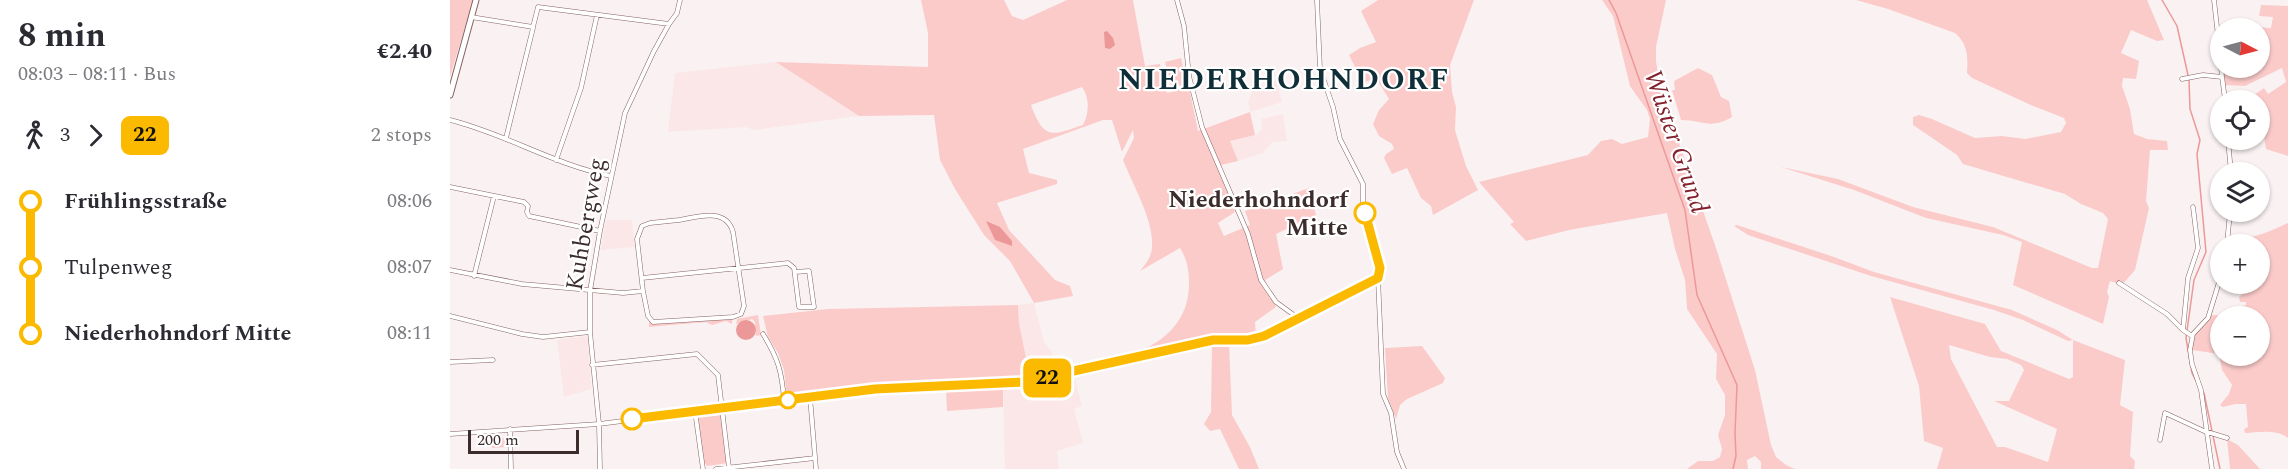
<!DOCTYPE html>
<meta charset="utf-8">
<style>
:root{--surface:#fff;--page:#f2f2f3;--text:#2b2b33;--muted:#7c7c81}
body{margin:0;font-family:Spectral,serif;background:var(--page);color:var(--text);height:100vh;display:flex;flex-direction:column;font-size:22px;white-space:nowrap}
*{box-sizing:border-box;margin:0}
p{font-size:20px;color:var(--muted)}
.icon{flex:none;width:33px;height:33px;fill:none;stroke:currentColor;stroke-width:2;stroke-linecap:round;stroke-linejoin:round}
.map{position:relative;flex:1;overflow:hidden}
.sheet{display:flex;flex-direction:column;background:var(--surface);width:450px}
.sheet>*{flex:none}
.badge{padding:0 12px;border-radius:9px;font-size:21px;line-height:39px}
.needle{width:39px;rotate:96deg}
.controls{position:absolute;left:1760px;top:18px;display:grid;gap:12px}
.controls a{display:grid;place-items:center;width:60px;height:60px;border-radius:50%;background:var(--surface);box-shadow:0 2px 4px #0004;font-size:30px}
.scale{position:absolute;left:18px;bottom:15px;width:111px;box-sizing:border-box;padding-left:6px;border:3px solid #3c2c2c;border-top:0;font-size:16px;line-height:21px;white-space:nowrap;color:#3c2c2c;-webkit-text-stroke:4px #fff;paint-order:stroke}
.map>.badge{position:absolute;translate:-50% -50%;box-shadow:0 0 0 3px #fff}
.legs{display:flex;align-items:center;gap:9px;height:66px;padding:0 18px;font-size:20px}
.legs p{margin-inline-start:auto}
.summary{display:flex;align-items:center;justify-content:space-between;height:102px;padding:0 18px}
h1{font-size:33px;font-weight:700;line-height:45px}
ul{padding:0 18px;list-style:none}
li{display:flex;align-items:center;gap:21px;height:66px;font-size:22px}
li i{display:grid;place-items:center;width:9px;height:100%;margin:0 8px;background:currentColor}
li i::after{content:'';width:15px;height:15px;margin:-8px;border:4px solid;border-radius:50%;background:var(--surface)}
li p{margin-inline-start:auto}
li:first-child i{background:linear-gradient(#0000 50%,currentColor 0)}
li:last-child i{background:linear-gradient(currentColor 50%,#0000 0)}
main{display:flex;flex:1;min-height:0}
.map>svg:first-child{display:block}
.built{fill:#fbe7e7}
.green{fill:#fbcbca;fill-rule:evenodd}
.water{fill:#ec9899}
.lines{fill:none;stroke-linecap:round;stroke-linejoin:round}
.stream{stroke:#ec9899;stroke-width:1.5}
.minor-casing{stroke:#856262;stroke-width:5}
.secondary-casing{stroke:#856262;stroke-width:7}
.minor{stroke:#fff;stroke-width:4}
.secondary{stroke:#fff;stroke-width:5}
.line-1-casing{stroke:#fff;stroke-width:14}
.line-1{stroke:#fbba00;stroke-width:9}
.stop-1-dot{fill:#fff;stroke:#fbba00;stroke-width:3}
.labels{text-anchor:middle;stroke-width:4.5;stroke-linejoin:round;paint-order:stroke}
.stop-label{font-size:24px;font-weight:bold;fill:#3c2c2c;stroke:#fff;text-anchor:end}
.street-label{font-size:24px;fill:#3c2c2c;stroke:#fff}
.water-label{font-size:26px;font-style:italic;fill:#83222d;stroke:#fff}
.district-label{font-size:30px;font-weight:bold;letter-spacing:1.5px;fill:#0f2e37;stroke:#fff}
</style>
<main>
<section class="sheet">
<div class="summary"><div><h1>8 min</h1><p>08:03 – 08:11 · Bus</p></div><b>€2.40</b></div>
<div class="legs"><svg class="icon" aria-label="walk" viewBox="0 0 24 24"><circle cx="13" cy="4" r="2"/><path d="M13 8l-2 6 4 7M11 14l-3 7M7 12l3-4h3l4 4"/></svg>3<svg class="icon" aria-label="forward" viewBox="0 0 24 24"><path d="M9 5l7 7-7 7"/></svg><b class="badge" style="background:#fbba00;color:#111">22</b><p>2 stops</p></div>
<ul>
<li><i style="color:#fbba00"></i><b>Frühlingsstraße</b><p>08:06</p></li>
<li><i style="color:#fbba00"></i><span>Tulpenweg</span><p>08:07</p></li>
<li><i style="color:#fbba00"></i><b>Niederhohndorf Mitte</b><p>08:11</p></li>
</ul>
</section>
<div class="map">
<svg width="1838" height="469" viewBox="0 0 1838 469">
<rect width="100%" height="100%" fill="#faf2f2"/>
<!-- built -->
<path class="built" d="M326,62L409,116L305,130L295,127L218,132L225,73Z
M826,81L832,102L800,112L798,102L802,92L807,87Z
M833,114L837,141L822,142L813,153L788,161L780,141L805,135L812,130L811,119Z
M156,220H182L185,247L151,250Z
M584,303L594,342L602,352L606,370L599,371V374L580,378L569,323L568,305Z
M136,336L138,337L141,389L114,397L107,340Z
M624,375L632,406L624,409L633,443L607,451L609,469H555L553,387L589,383Z"/>
<!-- green -->
<path class="green" d="M0,0H23L0,77Z
M471,0H554L562,16L573,20L617,0H683L695,66L710,64L717,93L739,87L748,131L800,112L805,135L780,141L788,161L767,166L785,212L768,223L774,236L800,225L795,211L859,188L866,215L826,234L833,269L815,280L826,307L805,322L806,336L759,338L683,354C715,342 739,320 739,284C739,270 737,259 730,248L690,271C696,264 702,256 702,246C704,221 682,183 673,160L684,138L683,130L672,152L662,120H653L573,149L579,173L607,180V184L547,203L559,230L605,280L620,286L623,296L584,303L560,261L534,235L505,189L490,160L484,115L409,116L326,62L478,67V33ZM632,87C640,98 639,113 633,125C601,136 594,140 581,105Z
M928,0H1024L1000,65L1002,92L1006,107L1005,130L1016,166L1028,190L983,215L981,206L971,198L957,168L942,174L934,158L936,154L944,149L942,144L929,136L923,124L929,110L939,99L926,78L913,83L899,55L910,48L926,42L911,11Z
M1152,0H1216L1206,47V61L1211,92L1265,245L1305,370L1321,445L1326,457L1336,465L1345,469H1311V462L1305,456L1297,460L1298,469H1237L1248,461H1263L1270,457L1272,449L1268,435L1275,415V395L1266,379L1267,354L1237,309L1235,280L1225,249L1217,213L1119,230L1076,241L1060,224L1064,222L1029,182L1138,155L1151,141L1162,139L1172,144L1198,137L1200,119L1197,110L1180,86L1163,16Z
M1406,0H1697L1714,40L1707,41L1681,30L1671,53L1689,61L1686,79L1673,78L1672,86L1680,109L1684,134L1697,139L1717,141L1718,150H1700L1696,201L1699,208L1685,270L1672,285L1660,281L1657,292L1659,297L1653,324L1563,285L1572,242L1553,235L1476,218L1404,190L1331,167L1388,179L1463,207L1543,227L1642,268H1648L1658,219L1653,213L1631,204L1615,194L1513,164L1507,155L1463,125V117L1469,115L1482,119L1525,138L1552,136L1575,139L1611,132L1616,123L1614,118L1583,106L1522,78L1517,73C1518,57 1518,44 1505,33L1438,9Z
M1811,5L1838,6V156L1816,149L1809,100H1806L1804,95L1814,88L1818,94L1836,82L1832,68L1795,86L1773,85L1772,72L1787,75H1795L1800,72L1801,68H1809V28H1790V26L1821,28L1823,17L1809,16Z
M731,58L737,84L721,87L715,62Z
M1248,68L1262,75L1271,97L1279,101L1282,117C1260,130 1253,120 1231,120L1222,90H1225L1224,81Z
M1838,223V438C1827,429 1809,432 1795,433L1794,429L1798,427L1796,404H1785L1773,407L1770,405L1779,394L1782,385L1772,370L1769,354L1742,350L1745,332L1761,315L1779,316L1782,312L1793,310L1792,306L1796,305V302H1790L1789,297L1794,293L1787,284H1809V244H1785L1781,237C1803,240 1818,232 1838,223ZM1770,316H1809V356H1770Z
M1287,225L1384,257L1424,272L1562,310L1607,330L1623,340L1675,360L1670,405L1683,412L1680,456L1685,461L1684,469H1487L1493,448L1474,441L1469,386L1440,297L1535,324L1551,351L1619,379L1623,377V340L1618,341L1573,320L1544,310L1421,276L1298,235L1284,226ZM1499,345L1540,357L1557,359L1571,365L1574,370L1559,401H1544L1607,429L1598,462L1555,447H1547L1501,359Z
M568,305L569,323L580,378L418,387L337,397L334,370L328,353L318,337L313,316L378,309Z
M308,315L311,335L306,336L305,322L302,319L286,324L287,319Z
M282,319V324L276,321L262,325L256,322L199,327V321L205,324Z
M779,343L782,415L800,447L809,469H789L770,429L760,431L754,424L761,412L762,345Z
M972,346L995,378L993,383L957,399L950,405L946,419L938,399L935,348Z
M553,387V407L497,411L496,390Z
M268,412L271,414L278,463L257,466L254,462L247,415Z
M42,438H57V447L42,448Z
M1777,439L1788,445L1810,469H1780Z"/>
<!-- water -->
<path class="water" d="M657,31L663,38L665,45L660,49L655,48L654,32Z
M536,221L550,227L562,241V246L545,240Z
M286 330a10 10 0 1 1 20 0a10 10 0 1 1-20 0Z"/>
<g class="lines">
<!-- stream -->
<path class="stream" d="M1159,0L1166,13L1235,210L1247,295L1287,385L1285,433L1286,456L1283,469
M1712,0L1727,26L1738,75
M1739,80L1740,109L1750,140L1747,154L1756,252L1744,280L1736,338L1742,373L1746,381
M1754,393L1770,469"/>
<defs>
<path id="minor" d="M727,0L734,26L739,76L752,127L798,234L811,280L826,302L848,318
M867,0L870,69L883,107L890,139L913,184V206L930,268L928,278L933,394L941,413L947,452L954,469
M1764,0L1770,54
M21,17L83,27L88,7L219,24
M1771,68L1775,100
M1732,79L1753,75L1772,77
M0,120C56,134 105,165 161,176
M56,138L83,28
M1778,140L1781,172
M106,160L131,88L147,15
M0,187L74,202L78,206L77,212L79,216L150,231
M1777,244L1780,212
M0,270L72,284L173,293L193,291L187,239L192,226L200,223C210,222 220,221 229,220C247,217 276,207 283,232L294,306L291,314L283,317L203,322L198,316L193,291
M24,276L44,196
M192,278L338,263L344,268L349,307H364L359,271L345,272
M1669,283L1717,314L1733,330L1742,336
M0,316L72,334L93,337L140,332
M1733,330L1738,278L1748,248L1743,207
M313,334C328,358 332,372 334,400
M0,362L43,360
M142,365L247,354L268,375L279,468
M360,397L366,469
M245,411L253,469
M60,429L61,469
M0,434L149,424L425,389L574,382L763,340H798L814,336L928,278
M1710,440L1715,413L1754,431L1777,438
M150,469L149,424L140,332V291L150,231L175,113L204,51L219,24L227,13L230,0
M266,469L365,458
M1762,469L1751,390L1742,364L1740,350L1743,334L1758,318L1770,279"/>
<path id="secondary" d="M0,95L26,0"/>
</defs>
<!-- minor casing -->
<use href="#minor" class="minor-casing"/>
<!-- secondary casing -->
<use href="#secondary" class="secondary-casing"/>
<!-- minor -->
<use href="#minor" class="minor"/>
<!-- secondary -->
<use href="#secondary" class="secondary"/>
</g>
<g class="lines">
<defs>
<path id="line-1" d="M182,419L425,389L574,382L763,340H798L814,336L928,278L930,268L915,213"/>
</defs>
<!-- line-1 casing -->
<use href="#line-1" class="line-1-casing"/>
<!-- line-1 -->
<use href="#line-1" class="line-1"/>
</g>
<!-- markers -->
<g class="stop-1-dot">
<circle cx="915" cy="213" r="10"/>
<circle cx="338" cy="400" r="8"/>
<circle cx="182" cy="419" r="10"/>
</g>
<g class="labels">
<!-- stop labels -->
<g class="stop-label">
<text x="898" y="207">Niederhohndorf<tspan x="898" dy="28">Mitte</tspan></text>
</g>
<!-- street labels -->
<g class="street-label">
<text transform="translate(135 224) rotate(-80)" y="8">Kuhbergweg</text>
</g>
<!-- water labels -->
<g class="water-label">
<text transform="translate(1227 141) rotate(71)" y="9">Wüster Grund</text>
</g>
<!-- district labels -->
<g class="district-label">
<text x="834" y="89">NIEDERHOHNDORF</text>
</g>
</g>
</svg>
<div class="controls">
<a><svg class="needle" viewBox="-14 -14 28 28"><path d="M0-13l5 13h-10z" fill="#e53935"/><path d="M0 13l5-13h-10z" fill="#7c7c81"/></svg></a>
<a><svg class="icon" aria-label="locate" viewBox="0 0 24 24"><circle cx="12" cy="12" r="6"/><path d="M12 2v4M12 18v4M2 12h4M18 12h4"/></svg></a>
<a><svg class="icon" aria-label="layers" viewBox="0 0 24 24"><path d="M12 4l9 5-9 5-9-5zM3 14l9 5 9-5"/></svg></a>
<a>+</a>
<a>−</a>
</div>
<div class="scale">200 m</div>
<b class="badge" style="left:597px;top:378px;background:#fbba00;color:#111">22</b>
</div>
</main>
